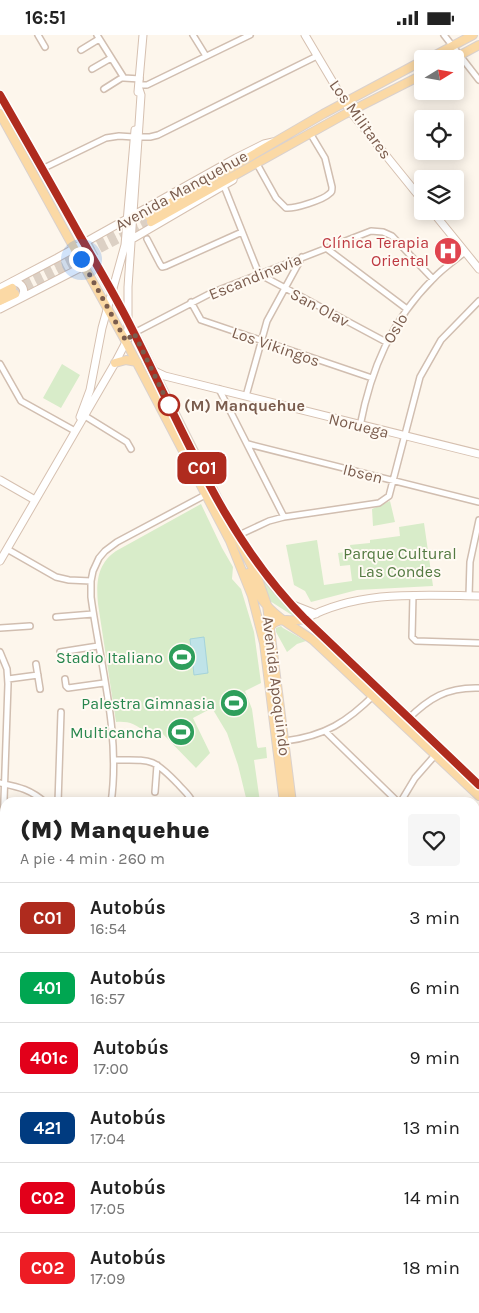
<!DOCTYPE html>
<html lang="es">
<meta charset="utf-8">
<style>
:root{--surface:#fff;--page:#f6f6f6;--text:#222;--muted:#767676;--line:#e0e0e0}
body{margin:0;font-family:Karla,sans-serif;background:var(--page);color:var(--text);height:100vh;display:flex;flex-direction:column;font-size:19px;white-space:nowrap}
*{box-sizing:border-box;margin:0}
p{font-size:16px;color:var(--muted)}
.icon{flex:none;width:28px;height:28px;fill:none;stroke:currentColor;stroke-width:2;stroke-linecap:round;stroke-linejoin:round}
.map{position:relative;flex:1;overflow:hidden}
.side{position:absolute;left:0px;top:762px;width:480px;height:516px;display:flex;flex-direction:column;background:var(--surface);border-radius:15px 15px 0 0;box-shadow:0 2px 12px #0003}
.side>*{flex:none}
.badge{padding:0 10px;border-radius:8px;font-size:18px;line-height:32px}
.needle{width:32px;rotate:79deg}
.tools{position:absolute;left:414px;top:15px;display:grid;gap:10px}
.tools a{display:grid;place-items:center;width:50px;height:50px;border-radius:5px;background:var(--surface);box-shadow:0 2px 12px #0003;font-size:25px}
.you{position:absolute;width:25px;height:25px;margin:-12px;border:4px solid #fff;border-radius:50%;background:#1a73e8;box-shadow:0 0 0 8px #1a73e833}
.map>.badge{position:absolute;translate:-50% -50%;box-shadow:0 0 0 2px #fff}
.round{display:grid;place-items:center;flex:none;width:52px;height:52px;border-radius:5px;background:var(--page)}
.overview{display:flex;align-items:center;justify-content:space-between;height:85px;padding:0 20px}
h1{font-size:24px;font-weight:800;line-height:38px}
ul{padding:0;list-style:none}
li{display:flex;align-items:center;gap:15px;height:70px;padding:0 20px;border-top:1px solid var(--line)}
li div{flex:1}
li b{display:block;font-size:19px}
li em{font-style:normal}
li .badge{min-width:55px;font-weight:700;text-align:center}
.status{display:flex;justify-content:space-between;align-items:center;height:35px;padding:0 25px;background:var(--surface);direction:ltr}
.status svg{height:14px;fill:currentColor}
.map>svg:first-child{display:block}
.green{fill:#d8ecc9}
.water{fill:#bfe3e8;stroke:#a5d3da}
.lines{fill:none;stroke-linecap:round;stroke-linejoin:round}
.primary-tunnel{stroke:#dcd0c4;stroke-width:8;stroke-dasharray:8 4;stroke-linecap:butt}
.street-casing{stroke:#d1beb0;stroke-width:8}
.secondary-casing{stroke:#d6c0b0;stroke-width:9}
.primary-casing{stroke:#dad1cd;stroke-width:10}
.street{stroke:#fff;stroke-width:5}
.secondary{stroke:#fff;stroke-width:7}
.primary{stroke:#fbd9a5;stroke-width:8}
.line-casing{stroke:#fff;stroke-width:11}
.line{stroke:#af2b1e;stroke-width:8}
.walk{stroke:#7a5c4d;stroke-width:5;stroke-dasharray:0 9}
.stop-dot{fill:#fff;stroke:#af2b1e;stroke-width:2.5}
.labels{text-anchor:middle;stroke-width:4;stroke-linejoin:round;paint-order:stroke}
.street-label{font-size:16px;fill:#7a5c4d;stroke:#fffaf3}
.health-label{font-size:16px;fill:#be3a42;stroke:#fffaf3;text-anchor:end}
.stop-label{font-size:16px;font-weight:bold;fill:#7a5c4d;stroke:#fffaf3;text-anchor:start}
.park-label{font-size:16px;fill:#537a41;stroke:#fffaf3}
.leisure-label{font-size:16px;fill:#27864d;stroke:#fffaf3;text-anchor:end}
</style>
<div class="status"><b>16:51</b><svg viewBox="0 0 49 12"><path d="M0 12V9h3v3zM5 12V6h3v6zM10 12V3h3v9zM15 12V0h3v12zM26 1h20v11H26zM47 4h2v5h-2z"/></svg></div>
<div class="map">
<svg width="479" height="1278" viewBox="0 0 479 1278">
<rect width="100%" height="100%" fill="#fdf6ec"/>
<!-- green -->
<path class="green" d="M62,329L80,340L61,373L43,363Z
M390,466L395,487L373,491L372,474Z
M201,469L222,513L233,532L232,544L241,554L254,597L261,648L245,656L252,674L257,711L258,713L266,712L267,723L254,725L260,767H247L238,730L227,698L212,673L193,683L210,718L196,733L160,696L145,697C136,689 128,686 116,687L98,569C96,548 97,529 116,516Z
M424,488L433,551L357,555L311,567L305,556L294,550L286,510L317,505L324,550L352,546L350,530L340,531L338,518L351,516L350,510L370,508V505L400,501L399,492Z
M254,527L299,580L298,584L270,566Z
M281,591L283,593L306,606L297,609L287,617L276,597V593Z
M475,1049L479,1050V1116L475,1115Z"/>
<!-- water -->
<path class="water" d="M204,602L208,638L194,640L190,604Z"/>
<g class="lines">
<!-- primary-tunnel -->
<path class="primary-tunnel" d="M12,253L148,181
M15,259L151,187"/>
<defs>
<path id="street" d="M38,0L45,12
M97,0L124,43L140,44
M193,0L206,21
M444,0L479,45
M81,15L99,4
M92,34L111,23
M140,50H147L250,0
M104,54L123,42
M139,102H150L158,100L317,21
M257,129L276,163L286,173C294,174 323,165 329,159C332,157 332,156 332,152L325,123L310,98
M42,134L106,103L119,101L134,102
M224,151L259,239L386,307
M147,204L160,229L162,232L166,231L242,197
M326,213L407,274
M191,267L201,285L372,343
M126,307L134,298L211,258L371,196L383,197L392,201L433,244
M0,329L21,366L75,396
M219,354L284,482
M246,361L267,286L302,222
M85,381L127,407L131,414
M360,391C371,334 391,286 433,244C442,234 454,226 465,217
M248,409L479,467
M239,500L269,486L284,482L379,468L389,461L420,342L441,305L479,266
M7,514L56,542L69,545L91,546
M413,560L412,602L416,606L479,608
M469,561L470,527L479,485
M56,582L93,579
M0,593L30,591
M0,617L7,634L8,649L0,881
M60,617L98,611
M36,629L40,654
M8,644L38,640
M65,644L66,651L68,653L104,648
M407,685C429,663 447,652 479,653
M326,697L399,768
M285,706C325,701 347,687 375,659
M114,725C151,725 152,722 178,749C183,755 190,760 193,768
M0,748C19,752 30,754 46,768
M155,757L157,730
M58,768L61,677
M111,768C121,700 100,629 91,562V546L93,536L99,523L105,516L117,507L207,459
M400,768L415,743L437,718
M475,822L479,823
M475,884L479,864
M475,894L479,895
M0,924H5
M475,928L479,930
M0,999L3,994L5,933
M0,1100H5
M14,1274V1278
M190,1274V1278
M233,1274L234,1275
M207,1278V1274"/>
<path id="secondary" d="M305,0L350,76L422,165
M138,57L143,0
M432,176L479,234
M132,204L233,145
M13,246C22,248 27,255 21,263
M0,253L57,223L236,123L264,109L273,107
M0,274L84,231
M152,335L165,341L479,419
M80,382L90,355L102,293L125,210L135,95
M0,445L35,465
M0,526L115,328L126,307L128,293V252L141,60L139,54
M293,570L316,579
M305,584C358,555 420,560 479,561
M0,893L5,894
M475,1020L479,1021
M0,1254L5,1253
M475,1269L479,1270"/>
<path id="primary" d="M428,24L473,0
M453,24L479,10
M0,60L132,293L258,544L267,570L292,768
M0,79L126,307L230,506L252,561L264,608L284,768
M148,181L323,79L422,26
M151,187L345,79L422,40
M0,259L12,253
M0,266L15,259
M115,328L126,325L137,327
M248,515L271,548L289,568L479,750
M248,538C252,546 256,555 261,563C273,581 295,593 313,605L479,761
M270,592C278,580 293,588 305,584
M319,1274L321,1278
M327,1274L328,1278"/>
</defs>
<!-- street casing -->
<use href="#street" class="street-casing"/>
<!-- secondary casing -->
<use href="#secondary" class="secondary-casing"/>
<!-- primary casing -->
<use href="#primary" class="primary-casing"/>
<!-- street -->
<use href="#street" class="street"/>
<!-- secondary -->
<use href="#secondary" class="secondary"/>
<!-- primary -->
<use href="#primary" class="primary"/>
</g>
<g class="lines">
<defs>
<path id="line" d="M0,60C27,107 54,154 80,201C98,232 116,262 132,294C183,394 224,503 305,584L479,750"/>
</defs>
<!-- line casing -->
<use href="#line" class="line-casing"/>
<!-- line -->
<use href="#line" class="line"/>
<!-- walk -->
<path class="walk" d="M81,224L126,306L134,298L169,370"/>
</g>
<!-- icons -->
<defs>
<symbol id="hospital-disc" viewBox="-11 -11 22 22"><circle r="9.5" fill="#e0444e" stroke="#fffaf3"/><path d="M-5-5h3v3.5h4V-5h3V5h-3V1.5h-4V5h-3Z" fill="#fff"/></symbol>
<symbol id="stadium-disc" viewBox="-11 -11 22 22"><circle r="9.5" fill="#2e9e5b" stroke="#fffaf3"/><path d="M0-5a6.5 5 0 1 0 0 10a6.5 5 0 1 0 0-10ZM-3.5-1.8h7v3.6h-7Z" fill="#fff"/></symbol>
</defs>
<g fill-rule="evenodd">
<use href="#hospital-disc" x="432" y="200" width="32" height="32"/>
<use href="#stadium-disc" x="166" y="606" width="32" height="32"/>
<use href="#stadium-disc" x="218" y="652" width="32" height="32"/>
<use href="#stadium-disc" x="165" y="681" width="32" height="32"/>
</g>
<!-- markers -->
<circle class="stop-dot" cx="169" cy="370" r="10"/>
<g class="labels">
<!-- street labels -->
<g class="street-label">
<text transform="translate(361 84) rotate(54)" y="6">Los Militares</text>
<text transform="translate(181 155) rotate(-29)" y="6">Avenida Manquehue</text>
<text transform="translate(255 241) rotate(-22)" y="6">Escandinavia</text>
<text transform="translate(320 272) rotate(28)" y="6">San Olav</text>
<text transform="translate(395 293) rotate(-59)" y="6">Oslo</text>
<text transform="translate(276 311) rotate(19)" y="6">Los Vikingos</text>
<text transform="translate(359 390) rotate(14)" y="6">Noruega</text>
<text transform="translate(363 438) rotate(14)" y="6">Ibsen</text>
<text transform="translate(277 651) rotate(83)" y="6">Avenida Apoquindo</text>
</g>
<!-- health labels -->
<g class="health-label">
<text x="429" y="213">Clínica Terapia<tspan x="429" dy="18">Oriental</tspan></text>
</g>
<!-- stop labels -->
<g class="stop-label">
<text x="184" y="376">(M) Manquehue</text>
</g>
<!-- park labels -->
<g class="park-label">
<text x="400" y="524">Parque Cultural<tspan x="400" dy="18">Las Condes</tspan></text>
</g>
<!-- leisure labels -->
<g class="leisure-label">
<text x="163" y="628">Stadio Italiano</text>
<text x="215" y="674">Palestra Gimnasia</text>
<text x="162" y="703">Multicancha</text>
</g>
</g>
</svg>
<div class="tools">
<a><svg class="needle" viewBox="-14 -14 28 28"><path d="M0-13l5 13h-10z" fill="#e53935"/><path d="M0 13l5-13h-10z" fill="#767676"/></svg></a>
<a><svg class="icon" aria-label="locate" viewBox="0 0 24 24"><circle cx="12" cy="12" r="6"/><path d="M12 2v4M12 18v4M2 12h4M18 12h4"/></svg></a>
<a><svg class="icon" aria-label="layers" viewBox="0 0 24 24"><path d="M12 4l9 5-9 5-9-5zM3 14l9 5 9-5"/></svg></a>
</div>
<div class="you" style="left:81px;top:224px"></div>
<b class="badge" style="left:202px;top:433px;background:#af2b1e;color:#fff">C01</b>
<section class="side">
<div class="overview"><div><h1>(M) Manquehue</h1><p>A pie · 4 min · 260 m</p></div><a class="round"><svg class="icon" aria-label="heart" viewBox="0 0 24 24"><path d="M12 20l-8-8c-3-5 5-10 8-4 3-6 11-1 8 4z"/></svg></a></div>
<ul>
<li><span class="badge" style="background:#af2b1e;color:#fff">C01</span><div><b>Autobús</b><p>16:54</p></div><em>3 min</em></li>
<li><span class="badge" style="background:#00a651;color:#fff">401</span><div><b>Autobús</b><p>16:57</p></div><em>6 min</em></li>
<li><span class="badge" style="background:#e2001a;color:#fff">401c</span><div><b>Autobús</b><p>17:00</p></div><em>9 min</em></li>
<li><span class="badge" style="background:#003b80;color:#fff">421</span><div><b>Autobús</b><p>17:04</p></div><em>13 min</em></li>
<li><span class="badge" style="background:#e2001a;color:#fff">C02</span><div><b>Autobús</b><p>17:05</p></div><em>14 min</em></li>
<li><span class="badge" style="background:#ed1c24;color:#fff">C02</span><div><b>Autobús</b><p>17:09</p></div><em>18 min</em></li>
</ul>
</section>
</div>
